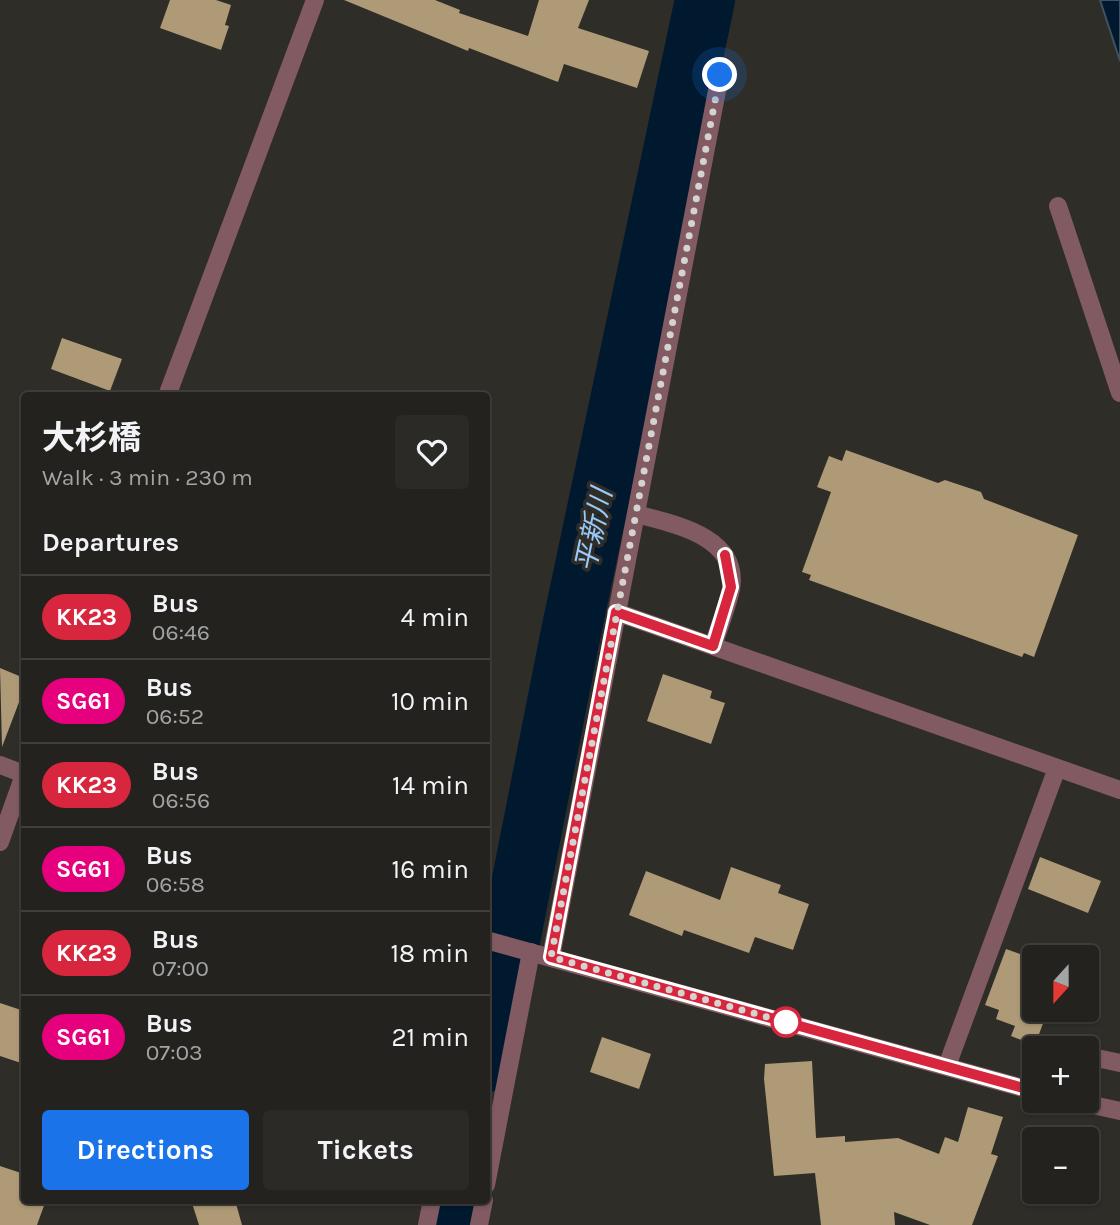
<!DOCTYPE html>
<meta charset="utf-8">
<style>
:root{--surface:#23221e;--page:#2b2a27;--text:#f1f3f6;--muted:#a3a4a4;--line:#403f3c;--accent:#1a73e8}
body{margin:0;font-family:Karla,"Noto Sans JP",sans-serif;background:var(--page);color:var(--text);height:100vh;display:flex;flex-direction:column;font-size:26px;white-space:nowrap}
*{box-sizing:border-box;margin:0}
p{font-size:23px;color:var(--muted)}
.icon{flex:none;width:38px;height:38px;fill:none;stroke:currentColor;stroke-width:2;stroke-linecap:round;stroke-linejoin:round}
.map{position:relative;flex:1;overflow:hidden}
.details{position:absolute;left:21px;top:392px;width:469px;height:812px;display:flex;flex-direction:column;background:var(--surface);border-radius:7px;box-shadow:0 2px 5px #0004,0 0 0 2px var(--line)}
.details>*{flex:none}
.badge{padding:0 14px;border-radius:23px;font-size:24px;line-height:46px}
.needle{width:46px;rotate:201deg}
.fabs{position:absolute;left:1022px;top:945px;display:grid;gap:14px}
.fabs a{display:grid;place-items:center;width:77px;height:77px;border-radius:7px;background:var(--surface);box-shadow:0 2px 5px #0004,0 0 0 2px var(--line);font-size:35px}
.you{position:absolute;width:35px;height:35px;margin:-18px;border:5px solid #fff;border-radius:50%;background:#1a73e8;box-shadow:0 0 0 10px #1a73e833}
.map>.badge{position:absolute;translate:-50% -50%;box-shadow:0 0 0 4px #fff}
h2{padding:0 21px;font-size:26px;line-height:63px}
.round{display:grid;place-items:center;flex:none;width:74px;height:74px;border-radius:7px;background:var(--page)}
.head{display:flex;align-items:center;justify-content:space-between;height:119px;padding:0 21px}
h1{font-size:33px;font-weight:700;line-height:52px}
.primary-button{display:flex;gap:14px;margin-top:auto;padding:14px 21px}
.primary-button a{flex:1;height:80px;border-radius:7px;background:var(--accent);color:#fff;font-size:28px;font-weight:700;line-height:80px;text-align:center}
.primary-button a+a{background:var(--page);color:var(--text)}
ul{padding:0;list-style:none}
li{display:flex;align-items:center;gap:21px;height:84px;padding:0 21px;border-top:2px solid var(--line)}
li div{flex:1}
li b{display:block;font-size:26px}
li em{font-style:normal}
li .badge{min-width:77px;font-weight:700;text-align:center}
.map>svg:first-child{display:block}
.water{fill:#01192f;stroke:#40515f;stroke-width:2}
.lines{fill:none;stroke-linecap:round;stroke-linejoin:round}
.river{stroke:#01192f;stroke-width:60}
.building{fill:#ae9a76}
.minor{stroke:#815a62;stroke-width:18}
.tertiary{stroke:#815a62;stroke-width:18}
.line-casing{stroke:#fff;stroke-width:16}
.line{stroke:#d7263d;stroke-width:10}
.walk{stroke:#d4d3d0;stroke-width:7;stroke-dasharray:0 12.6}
.stop-dot{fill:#fff;stroke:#d7263d;stroke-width:3.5}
.labels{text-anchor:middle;stroke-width:7;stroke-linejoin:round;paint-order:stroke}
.water-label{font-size:28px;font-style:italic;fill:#98c9f8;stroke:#2f2d28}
</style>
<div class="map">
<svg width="1120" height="1225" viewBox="0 0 1120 1225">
<rect width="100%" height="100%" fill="#2f2d28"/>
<!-- water -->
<path class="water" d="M1100,0H1120V61Z"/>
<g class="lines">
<!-- river -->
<path class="river" d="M486,1062L571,632L705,0
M454,1225L459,1200"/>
</g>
<!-- building -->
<path class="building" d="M170,0H216L231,5L225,25L229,26L221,50L160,28Z
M344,0H435L460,10L459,13L528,36L539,0H589L578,28L649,51L637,88L564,64L558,82L469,48L468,51Z
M62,338L122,359L110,391L51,369Z
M846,450L938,483L945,480L981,492L984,499L1078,535L1034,657L1024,653L1022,657L809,580L811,575L802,572L831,492L817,487L829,456L842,461Z
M0,668L24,678V689L2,747Z
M663,674L712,691L710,698L725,703L711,744L647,721Z
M1040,857L1101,881L1088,913L1028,889Z
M731,867L781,885L778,893L809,904L793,950L755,937L749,953L684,930L682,936L629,915L646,871L720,900Z
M1006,949L1034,959V1010H1048L1035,1045L1011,1036L1015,1026L996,1019L999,1010L985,1005Z
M0,1003L24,1011V1064L0,1056Z
M602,1037L651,1054L639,1089L590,1072Z
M812,1061L816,1138L845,1136V1142L898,1138L939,1154L945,1137L958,1142L968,1107L1003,1117L991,1154L998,1156L972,1225H930L894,1212L895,1225H821L815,1173L774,1176L764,1079L765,1064Z
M0,1166L24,1174V1200H46L37,1225H0Z
M191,1200H235L242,1225H199Z"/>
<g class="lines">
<!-- minor -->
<path class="minor" d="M1058,206L1120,393
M167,396L315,0
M636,514C673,524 740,536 731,589C727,608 719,627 713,646
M616,612L1120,790
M0,842L24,775
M551,957L720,75
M1087,1056L1120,1063
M947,1066L1057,768
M486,1185L531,952
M427,1225L432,1200
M479,1225L484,1200"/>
<!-- tertiary -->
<path class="tertiary" d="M0,765L24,774
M486,940L1034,1091
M1075,1101L1120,1111"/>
</g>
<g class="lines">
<defs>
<path id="line" d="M725,555L731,587L713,646L616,612L551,957L1034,1091"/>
</defs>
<!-- line casing -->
<use href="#line" class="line-casing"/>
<!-- line -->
<use href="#line" class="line"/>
<!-- walk -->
<path class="walk" d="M720,75L551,957L789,1023L786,1022"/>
</g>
<!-- markers -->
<circle class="stop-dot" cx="786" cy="1022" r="14"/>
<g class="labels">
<!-- water labels -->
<g class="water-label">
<text transform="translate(593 530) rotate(-78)" y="10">平新川</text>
</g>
</g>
</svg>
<div class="fabs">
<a><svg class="needle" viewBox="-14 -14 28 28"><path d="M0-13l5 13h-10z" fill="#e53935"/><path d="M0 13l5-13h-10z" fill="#a3a4a4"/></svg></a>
<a>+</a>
<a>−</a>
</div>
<div class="you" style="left:720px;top:75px"></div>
<section class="details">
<div class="head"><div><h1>大杉橋</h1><p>Walk · 3 min · 230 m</p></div><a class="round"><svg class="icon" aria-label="heart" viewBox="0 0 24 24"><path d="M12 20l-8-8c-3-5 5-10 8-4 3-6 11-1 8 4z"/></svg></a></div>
<h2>Departures</h2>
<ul>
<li><span class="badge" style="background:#d7263d;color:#fff">KK23</span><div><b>Bus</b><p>06:46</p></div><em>4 min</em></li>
<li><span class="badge" style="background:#e6007e;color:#fff">SG61</span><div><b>Bus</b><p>06:52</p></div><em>10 min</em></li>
<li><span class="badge" style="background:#d7263d;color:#fff">KK23</span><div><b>Bus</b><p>06:56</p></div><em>14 min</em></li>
<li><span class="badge" style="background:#e6007e;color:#fff">SG61</span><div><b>Bus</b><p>06:58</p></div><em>16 min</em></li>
<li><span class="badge" style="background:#d7263d;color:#fff">KK23</span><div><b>Bus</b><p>07:00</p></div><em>18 min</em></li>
<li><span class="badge" style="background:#e6007e;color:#fff">SG61</span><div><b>Bus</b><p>07:03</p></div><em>21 min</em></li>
</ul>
<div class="primary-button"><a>Directions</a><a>Tickets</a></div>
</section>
</div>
